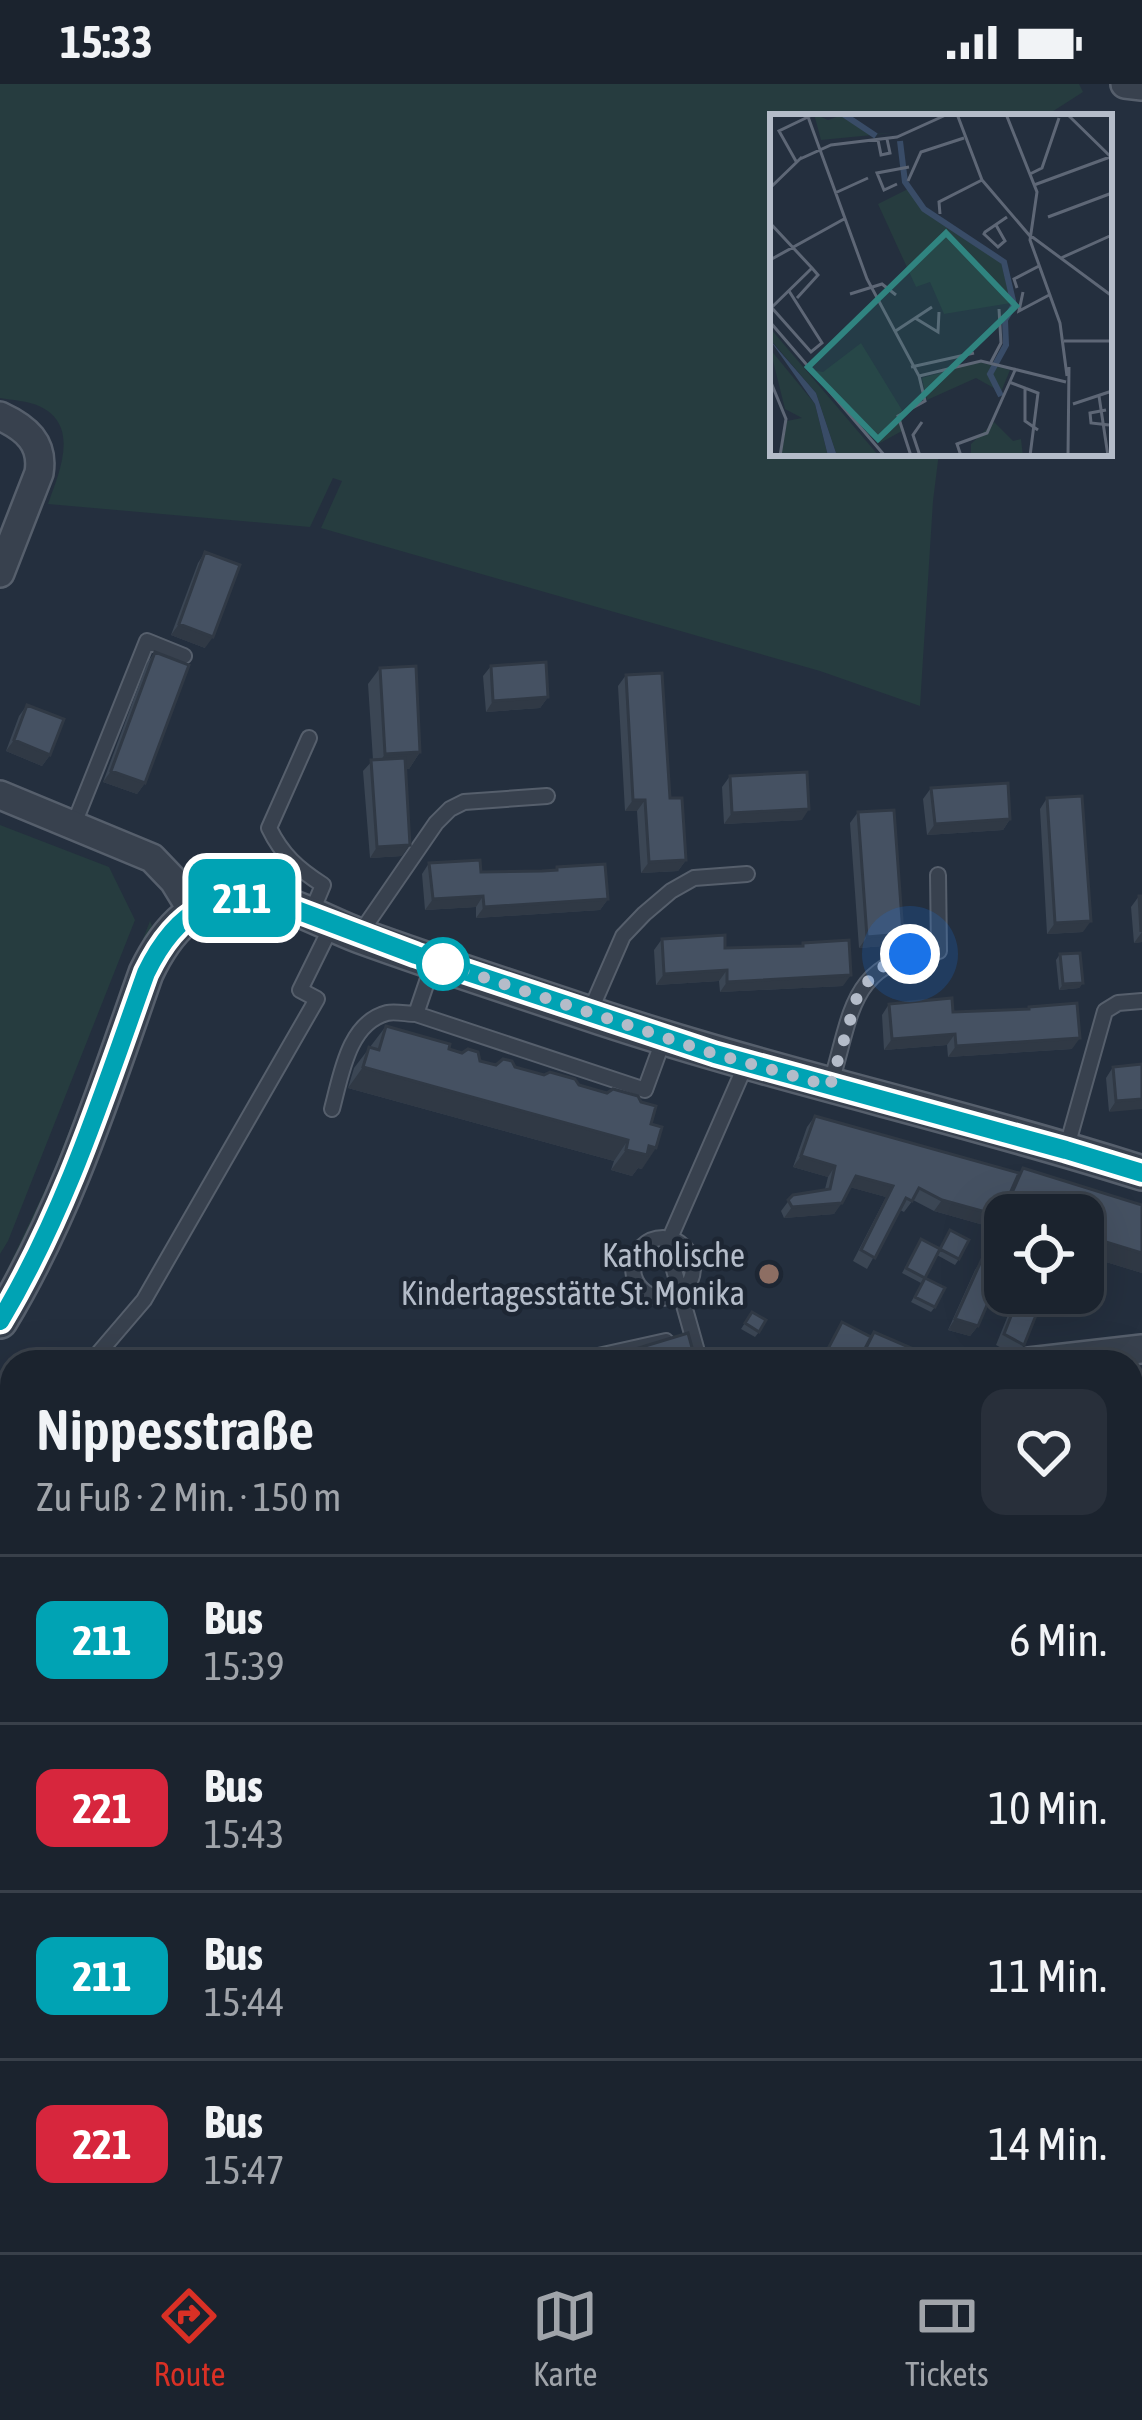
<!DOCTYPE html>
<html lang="de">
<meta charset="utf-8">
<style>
:root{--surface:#1b232e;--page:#282f3a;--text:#f1f3f6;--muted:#a0a4aa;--line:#39404a;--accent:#d93025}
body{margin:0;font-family:"Asap Condensed",sans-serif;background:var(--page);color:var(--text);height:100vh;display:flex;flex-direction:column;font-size:45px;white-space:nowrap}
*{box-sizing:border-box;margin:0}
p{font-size:39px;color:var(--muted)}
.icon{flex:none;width:66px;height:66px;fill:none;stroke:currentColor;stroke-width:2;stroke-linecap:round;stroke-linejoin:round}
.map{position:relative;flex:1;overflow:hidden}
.panel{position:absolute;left:0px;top:1266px;width:1143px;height:903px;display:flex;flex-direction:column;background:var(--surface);border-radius:36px 36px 0 0;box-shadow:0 12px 48px #0002,0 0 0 3px var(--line)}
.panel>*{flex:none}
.badge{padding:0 24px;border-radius:18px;font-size:42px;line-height:78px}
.tools{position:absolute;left:984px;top:1110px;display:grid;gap:24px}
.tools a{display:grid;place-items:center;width:120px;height:120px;border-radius:24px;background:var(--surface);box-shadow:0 12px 48px #0002,0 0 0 3px var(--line);font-size:60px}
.you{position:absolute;width:60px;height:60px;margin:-30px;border:9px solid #fff;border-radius:50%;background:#1a73e8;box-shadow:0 0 0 18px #1a73e833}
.map>.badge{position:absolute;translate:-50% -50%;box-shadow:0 0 0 6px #fff}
.round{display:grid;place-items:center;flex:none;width:126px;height:126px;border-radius:24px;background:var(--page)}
.headline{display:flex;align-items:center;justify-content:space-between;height:204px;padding:0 36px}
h1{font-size:57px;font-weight:600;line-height:90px}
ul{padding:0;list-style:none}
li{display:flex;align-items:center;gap:36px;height:168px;padding:0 36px;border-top:3px solid var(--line)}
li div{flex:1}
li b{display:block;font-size:45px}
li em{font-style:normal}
li .badge{min-width:132px;font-weight:700;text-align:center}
.status{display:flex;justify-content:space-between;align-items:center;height:84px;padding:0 60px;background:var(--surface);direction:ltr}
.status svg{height:33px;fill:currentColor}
.tab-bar{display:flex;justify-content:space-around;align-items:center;height:168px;border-top:3px solid var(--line);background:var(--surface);font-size:33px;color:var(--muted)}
.tab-bar a{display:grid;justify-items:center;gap:6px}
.tab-bar .selected{color:var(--accent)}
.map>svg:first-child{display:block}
.green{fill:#263c3f}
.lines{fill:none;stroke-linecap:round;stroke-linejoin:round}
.canal{stroke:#394c67;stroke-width:27}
.service-casing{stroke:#565f6c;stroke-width:18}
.minor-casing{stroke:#565f6c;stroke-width:32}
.tertiary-casing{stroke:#565f6c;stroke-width:38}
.service{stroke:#38414e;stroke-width:14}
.minor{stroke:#38414e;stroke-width:27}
.tertiary{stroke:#38414e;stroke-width:33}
.wall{fill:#3b4654}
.shaded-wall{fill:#303945}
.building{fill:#455162;stroke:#303945;stroke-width:3}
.line-casing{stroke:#fff;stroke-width:27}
.line{stroke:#00a3b4;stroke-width:18}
.walk{stroke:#b4bcc9;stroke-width:12;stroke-dasharray:0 21.6}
.stop-dot{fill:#fff;stroke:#00a3b4;stroke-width:6}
.education-dot{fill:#8d6e63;stroke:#1d2633;stroke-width:4.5}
.labels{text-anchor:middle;stroke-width:9;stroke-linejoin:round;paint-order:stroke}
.poi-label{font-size:33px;fill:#b4bcc9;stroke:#1d2633;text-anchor:end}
.inset-river{fill:none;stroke:#394c67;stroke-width:6}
.inset-road{fill:none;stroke:#5e6776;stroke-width:3}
.view{fill:#308480;fill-opacity:0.15;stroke:#308480;stroke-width:6}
.inset-edge{fill:none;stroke:#b4bcc9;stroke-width:6}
</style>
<div class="status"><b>15:33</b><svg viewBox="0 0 49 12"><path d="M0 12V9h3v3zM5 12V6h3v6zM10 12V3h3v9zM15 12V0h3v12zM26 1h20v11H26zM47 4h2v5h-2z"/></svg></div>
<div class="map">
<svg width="1142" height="2168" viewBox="0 0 1142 2168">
<rect width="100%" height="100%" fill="#242f3e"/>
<!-- green -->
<path class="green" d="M0,0H1079L1083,8L1044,33H773V369H939L933,417L920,622L820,587L321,444L342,397L333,394L310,443L48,420C59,389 81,341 39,322C28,317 12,316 0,314Z
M0,741L109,783L135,836L8,1157L0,1170Z
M150,837L152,842L48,1117L0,1214V1201L53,1089Z
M1131,1567L1142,1570V2168H79L62,2157H1131Z"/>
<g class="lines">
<!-- canal -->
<path class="canal" d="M0,2002L4,2008L12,2048
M12,2059C9,2083 3,2111 12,2133
M26,2157L40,2168"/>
<defs>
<path id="service" d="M309,654L269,744C282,771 298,785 323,801L310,832
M74,740L147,557L184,572
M359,851L436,739L450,725L464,718L547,712
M434,877L416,930L645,1006L664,954
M589,930L623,852L644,830L671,807L694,794L747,790
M830,1002C853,928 848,877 939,867L938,791
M332,1025C341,992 348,939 387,929C395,927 407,930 416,930
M1066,1066L1105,927L1118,919L1142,917
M633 1184a30 30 0 1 1 60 0a30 30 0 1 1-60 0Z
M91,1278L144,1216L317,915L300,906L332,841
M571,1278L666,1257
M700,1278L667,1161L746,980
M0,1383L12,1369
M0,1916L12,1926"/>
<path id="minor" d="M1125,0L1142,2
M0,332C26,344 44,359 39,389L0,489
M0,711L152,774L174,797L193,828
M1029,1278L1142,1265"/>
<path id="tertiary" d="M0,1237C66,1128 104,1008 146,889C167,845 195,813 249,814C287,815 325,839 360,852C434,879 509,903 584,928C768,990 957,1030 1142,1089"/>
</defs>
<!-- service casing -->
<use href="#service" class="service-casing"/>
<!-- minor casing -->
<use href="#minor" class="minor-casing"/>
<!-- tertiary casing -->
<use href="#tertiary" class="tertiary-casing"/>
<!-- service -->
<use href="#service" class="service"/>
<!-- minor -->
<use href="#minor" class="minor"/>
<!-- tertiary -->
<use href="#tertiary" class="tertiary"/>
</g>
<!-- wall -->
<path class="wall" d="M205,468V564L171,551L198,479Z
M155,568L145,699L137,710L103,698L147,579Z
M491,582L548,613L540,624L486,628L483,592Z
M380,584L420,668L409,685H406L402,772L370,774L363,687L373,676L368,600Z
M626,591L670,714L686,776L678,787L641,789L637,727H625L618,602Z
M27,621L50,671L42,682L6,667L19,632Z
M730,692L802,736L724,740L722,703Z
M931,704L1010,735L1003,746L927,751L923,715Z
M1047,714L1083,848L1047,850L1040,725Z
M858,728L903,850L895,861L859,864L850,739Z
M429,779L481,788L555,786L557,783L608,815L600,826L476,834V823L425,826L422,790Z
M1139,812H1142V858L1134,859L1131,823Z
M662,855L725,864L801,862L803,859L843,902L720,908L719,897L656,901L654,866Z
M1060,870L1083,899L1079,904L1059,906L1056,876Z
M889,920L953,928L1028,925L1029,923L1072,965L948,973L947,961L884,966L882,931Z
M386,942L480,977L515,983L607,1009L642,1085L638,1084L632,1092L611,1086L614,1077L348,1004L354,984Z
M1142,980L1109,1028L1106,994L1113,983Z
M815,1032L1019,1089L1023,1084L1142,1121V1189L1083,1171V1131H1005V1147L934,1127L913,1116L904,1128L900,1126L867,1185L853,1177L886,1113L850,1103L834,1130L784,1134L781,1127L793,1111L825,1105L828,1093L793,1083L807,1043Z
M921,1155L959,1175L955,1181L937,1171L921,1199L902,1189Z
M982,1175L978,1242L970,1252L948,1246L975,1186Z
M925,1194L935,1223L931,1228L911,1218Z
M1017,1209H1045L1024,1261L1016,1272L996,1261Z
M752,1228L759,1248L755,1253L741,1245Z
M632,1266L696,1278H623Z
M1142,1368V1543L1131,1540V1391L1135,1378Z
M12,1754V1907L0,1898V1770Z"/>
<!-- shaded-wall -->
<path class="shaded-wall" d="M179,540L213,553L205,564L171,551Z
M548,613L540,624L486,628L493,617Z
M14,656L50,671L42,682L6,667Z
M420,668L409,685L374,686L385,670Z
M111,687L145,699L137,710L103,698Z
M633,716H645L637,727H625Z
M809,725L802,736L724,740L732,729Z
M1010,735L1003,746L927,751L935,740Z
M410,761L402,772L370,774L377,763Z
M686,776L678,787L641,789L649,778Z
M483,812L476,823L425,826L433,815Z
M608,815L600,826L476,834L484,823Z
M1091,837L1083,848L1047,850L1055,839Z
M1142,848V858L1134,859Z
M903,850L895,861L859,864L867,853Z
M727,886L719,897L656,901L664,890Z
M851,891L843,902L720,908L727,898Z
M1083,899L1079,904L1059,906L1063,900Z
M955,950L947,961L884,966L892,955Z
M1080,954L1072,965L948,973L956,962Z
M363,983L628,1056L614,1077L348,1004Z
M1142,1015V1025L1109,1028L1116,1017Z
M649,1062L656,1064L642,1085L638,1084L632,1092L611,1086L626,1066Z
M801,1072L835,1082L828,1093L793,1083Z
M856,1092L893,1102L886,1113L849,1103Z
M942,1116L1000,1132L1004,1127L1017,1131H1005V1147L934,1127Z
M842,1119L834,1130L784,1134L792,1123Z
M1083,1151L1142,1169V1189L1083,1171Z
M955,1235L978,1242L970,1252L948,1246Z
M1131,1426L1142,1430V1443L1134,1434L1131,1438Z
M1131,1533L1142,1536V1543L1131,1540Z"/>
<!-- building -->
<path class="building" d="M205,468L240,481L213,553L179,540Z
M155,568L189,581L145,699L111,687Z
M546,578L548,613L493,617L491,582Z
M416,582L420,668L385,670L380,584Z
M662,589L670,714H682L686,776L649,778L645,716H633L626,591Z
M27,621L64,635L50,671L14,656Z
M405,674L410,761L377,763L371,676Z
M807,688L809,725L732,729L730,692Z
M1008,699L1010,735L935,740L931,704Z
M1082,712L1091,837L1055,839L1047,714Z
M894,726L903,850L867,853L858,728Z
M480,776L481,788L542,787L557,786V783L605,780L608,815L484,823L483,812L433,815L429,779Z
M1139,812H1142L1141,848Z
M725,851V864L803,862V859L849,856L851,891L727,898V886L664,890L662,855Z
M1080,869L1083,899L1063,900L1060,870Z
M952,914L953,928L1029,925V923L1077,919L1080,954L956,962L955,950L892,955L889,920Z
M386,942L450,960L449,965L462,969L468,965L478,968L480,977L496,981L503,975L512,977L515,983L544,991L550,988L575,995L579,1001L607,1009L613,1005L638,1012L641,1018L656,1022L651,1040L662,1043L656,1064L649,1062L647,1071L626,1066L628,1056L363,983L369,963L379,966Z
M1142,980V1015L1116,1017L1113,983Z
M815,1032L1019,1089L1000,1132L942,1116L919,1104L912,1117L906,1114L875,1174L861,1166L893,1102L856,1092L842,1119L792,1123L788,1116L793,1111L830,1105L835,1082L801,1072Z
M1023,1084L1142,1121V1169L1083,1151V1131H1017L1004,1127Z
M950,1146L969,1156L959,1175L940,1165Z
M921,1155L940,1165L925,1194L906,1184Z
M982,1175L1003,1184L978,1242L955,1235Z
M925,1194L945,1204L935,1223L915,1213Z
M1020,1209H1045L1024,1261L1004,1250Z
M752,1228L766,1236L759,1248L745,1239Z
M842,1238L871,1253L858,1278H821Z
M874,1248L939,1276L938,1278H859Z
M688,1249L696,1278H635L632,1266Z
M1142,1369V1430L1131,1426V1404Z
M1134,1434L1142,1436V1454L1133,1452L1131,1455V1443Z
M1133,1452L1142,1454V1517L1131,1514V1459Z
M1131,1519L1142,1522V1536L1131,1533Z
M12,1754V1875L0,1866V1770Z"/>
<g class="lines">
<defs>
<path id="line" d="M0,1237C66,1127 103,1009 146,889C176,827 217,801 286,822L416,871L715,970L1066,1066L1142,1089"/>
</defs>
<!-- line casing -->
<use href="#line" class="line-casing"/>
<!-- line -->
<use href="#line" class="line"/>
<!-- walk -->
<path class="walk" d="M443,880L715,970L830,1002L858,910L878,885L910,870"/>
</g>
<!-- markers -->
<circle class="stop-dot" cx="443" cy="880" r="24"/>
<circle class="education-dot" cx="769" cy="1190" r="12"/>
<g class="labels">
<!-- poi labels -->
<g class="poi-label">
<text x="745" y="1183">Katholische<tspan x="745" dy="38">Kindertagesstätte St. Monika</tspan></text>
</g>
</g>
<!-- overview -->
<g transform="translate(770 30)">
<rect width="342" height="342" fill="#242f3e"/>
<path d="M44,0L58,6L75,0L104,20L123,19L51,26ZM138,75L158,101L231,148L241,189L174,200L160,168L146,173L108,90ZM0,214L109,342H67L46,279L0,225ZM91,229L132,296V317L110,329L42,256L53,258ZM0,235L45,290L58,342H11L17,307L32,304L15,295ZM209,248L240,256L231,278L206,264L157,286L152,264ZM224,308L243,327L251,325L253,342H201V330Z" fill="#263c3f"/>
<path d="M0,226L46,279L67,342H58L45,290Z" fill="#394c67"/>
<path class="inset-river" d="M73,0L106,22M130,27L135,68L154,95L234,148L244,191L235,206L236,231L220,260L231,282"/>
<path class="inset-road" d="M37,0L97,165L149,262L155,287L128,302L141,342M187,0L212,66L260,122M236,0L267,78L260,126L290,209L297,262M297,0L342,44M108,26L111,41L120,39L117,25M30,45L61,31L127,23L178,0M27,49L9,17L40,2M260,60L272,54L289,4M138,67L151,38L194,24M127,70L114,76L107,59L139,53M264,71L340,43M0,74L32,43M65,79L98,64M170,100L169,88L212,66M278,103L342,79M0,109L42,154M226,111L235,127L228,133L214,120L215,118L237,103M261,122L342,182M291,144L342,121M0,146L74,105M247,174L244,165L269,152M253,178L249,197L281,180M80,180L112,170L126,181M27,184L48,161L42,154M2,194L41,238L52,229L19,177M0,195L42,154M145,204L168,218L169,198M0,208L115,342M124,218L162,193M294,227H342M221,248L231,229L229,195M141,253L204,239M149,262L211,247L296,268M0,266L16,305L10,342M239,268L268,279L260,342M255,273V307L268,316M329,282L338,342M303,290L342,277M336,296L320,299L321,309L339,311M150,342L143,321L152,308M191,342L187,330L217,319L246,254M298,342L299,253"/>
<path class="view" d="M176,119L246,192L108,325L38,253Z"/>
<rect width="342" height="342" class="inset-edge"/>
</g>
</svg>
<div class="tools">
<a><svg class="icon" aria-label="locate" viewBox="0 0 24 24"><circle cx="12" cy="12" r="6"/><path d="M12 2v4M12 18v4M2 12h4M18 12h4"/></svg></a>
</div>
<div class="you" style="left:910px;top:870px"></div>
<b class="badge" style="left:242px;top:814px;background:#00a3b4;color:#fff">211</b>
<section class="panel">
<div class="headline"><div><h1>Nippesstraße</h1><p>Zu Fuß · 2 Min. · 150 m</p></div><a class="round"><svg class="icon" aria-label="heart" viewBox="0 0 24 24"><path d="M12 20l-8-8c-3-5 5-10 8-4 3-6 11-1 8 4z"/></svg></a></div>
<ul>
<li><span class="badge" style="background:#00a3b4;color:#fff">211</span><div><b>Bus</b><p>15:39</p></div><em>6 Min.</em></li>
<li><span class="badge" style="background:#d7263d;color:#fff">221</span><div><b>Bus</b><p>15:43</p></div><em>10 Min.</em></li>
<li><span class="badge" style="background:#00a3b4;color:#fff">211</span><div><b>Bus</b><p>15:44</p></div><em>11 Min.</em></li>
<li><span class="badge" style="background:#d7263d;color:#fff">221</span><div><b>Bus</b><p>15:47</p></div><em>14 Min.</em></li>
</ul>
</section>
</div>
<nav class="tab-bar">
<a class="selected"><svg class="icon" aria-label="directions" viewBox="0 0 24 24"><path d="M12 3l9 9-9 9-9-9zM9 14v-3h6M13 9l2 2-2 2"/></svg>Route</a>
<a><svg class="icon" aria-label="map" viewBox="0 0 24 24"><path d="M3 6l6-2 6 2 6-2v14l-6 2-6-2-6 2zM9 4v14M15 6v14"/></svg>Karte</a>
<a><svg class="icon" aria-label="tickets" viewBox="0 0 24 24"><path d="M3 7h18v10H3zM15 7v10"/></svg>Tickets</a>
</nav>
